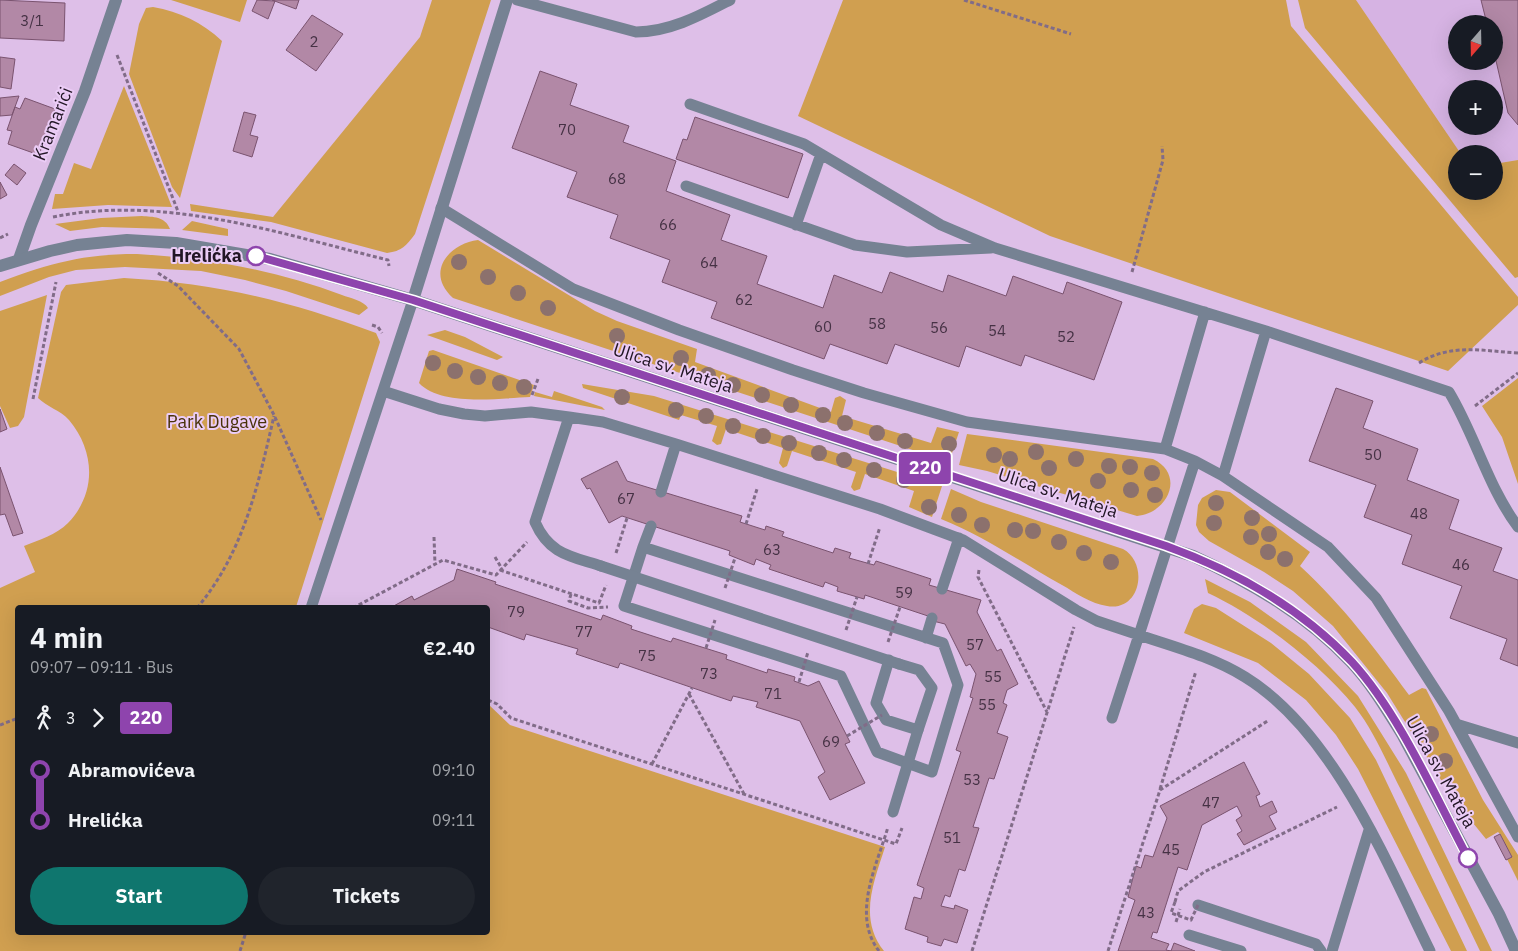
<!DOCTYPE html>
<meta charset="utf-8">
<style>
:root{--surface:#171b24;--page:#20242c;--text:#f1f3f6;--muted:#9ea1a6;--accent:#0f766e}
body{margin:0;font-family:"IBM Plex Sans",sans-serif;background:var(--page);color:var(--text);height:100vh;display:flex;flex-direction:column;font-size:19px;white-space:nowrap}
*{box-sizing:border-box;margin:0}
p{font-size:16px;color:var(--muted)}
.icon{flex:none;width:28px;height:28px;fill:none;stroke:currentColor;stroke-width:2;stroke-linecap:round;stroke-linejoin:round}
.map{position:relative;flex:1;overflow:hidden}
.drawer{position:absolute;left:15px;top:605px;width:475px;height:330px;display:flex;flex-direction:column;background:var(--surface);border-radius:5px;box-shadow:0 5px 20px #0002}
.drawer>*{flex:none}
.badge{padding:0 10px;border-radius:4px;font-size:18px;line-height:32px}
.needle{width:32px;rotate:200deg}
.controls{position:absolute;left:1448px;top:15px;display:grid;gap:10px}
.controls a{display:grid;place-items:center;width:55px;height:55px;border-radius:50%;background:var(--surface);box-shadow:0 5px 20px #0002;font-size:25px}
.map>.badge{position:absolute;translate:-50% -50%;box-shadow:0 0 0 2px #fff}
.legs{display:flex;align-items:center;gap:8px;height:55px;padding:0 15px;font-size:16px}
.legs p{margin-inline-start:auto}
.overview{display:flex;align-items:center;justify-content:space-between;height:85px;padding:0 15px}
h1{font-size:28px;font-weight:800;line-height:38px}
.cta{display:flex;gap:10px;margin-top:auto;padding:10px 15px}
.cta a{flex:1;height:58px;border-radius:30px;background:var(--accent);color:#fff;font-size:20px;font-weight:800;line-height:58px;text-align:center}
.cta a+a{background:var(--page);color:var(--text)}
ul{padding:0 15px;list-style:none}
li{display:flex;align-items:center;gap:18px;height:50px;font-size:19px}
li i{display:grid;place-items:center;width:8px;height:100%;margin:0 6px;background:currentColor}
li i::after{content:'';width:12px;height:12px;margin:-6px;border:4px solid;border-radius:50%;background:var(--surface)}
li p{margin-inline-start:auto}
li:first-child i{background:linear-gradient(#0000 50%,currentColor 0)}
li:last-child i{background:linear-gradient(currentColor 50%,#0000 0)}
.map>svg:first-child{display:block}
.built{fill:#d6b3e3;fill-rule:evenodd}
.green{fill:#d09f50}
.building{fill:#b288a6;stroke:#7a536f}
.lines{fill:none;stroke-linecap:round;stroke-linejoin:round}
.path{stroke:#816c88;stroke-width:3;stroke-dasharray:4 2.5;stroke-linecap:butt}
.service{stroke:#768293;stroke-width:11}
.minor{stroke:#768293;stroke-width:12}
.tertiary{stroke:#768293;stroke-width:12}
.path-bridge{stroke:#816c88;stroke-width:3;stroke-dasharray:4 2.5;stroke-linecap:butt}
.service-bridge{stroke:#768293;stroke-width:11}
.tree{fill:#8c716d}
.line-1-casing{stroke:#fff;stroke-width:11}
.line-1{stroke:#8e44ad;stroke-width:8}
.stop-1-dot{fill:#fff;stroke:#8e44ad;stroke-width:2.5}
.labels{text-anchor:middle;stroke-width:4;stroke-linejoin:round;paint-order:stroke}
.number-label{font-size:15px;fill:#463245}
.street-label{font-size:18px;fill:#221625;stroke:#ebccf6}
.stop-label{font-size:18px;font-weight:bold;fill:#221625;stroke:#ebccf6;text-anchor:end}
.park-label{font-size:18px;fill:#493209;stroke:#ebccf6}
</style>
<div class="map">
<svg width="1518" height="951" viewBox="0 0 1518 951">
<rect width="100%" height="100%" fill="#debfe8"/>
<!-- built -->
<path class="built" d="M1356,0H1518V160L1494,164V154H1461ZM1456,24H1494V61H1456ZM1456,89H1494V126H1456Z"/>
<!-- green -->
<path class="green" d="M171,0H247L240,22Z
M432,0H491L415,234C406,246 402,251 387,253L271,222L191,211L190,204L273,217L420,37Z
M843,0H1286L1291,26L1518,297V305L1448,371L1050,236L798,116Z
M1298,0H1356L1461,154H1456V191H1494V164L1518,160V277L1515,278L1305,28Z
M153,7C180,12 202,22 222,41L180,198L172,187L129,74L139,24L146,8Z
M124,86L172,207L108,205L52,209L55,194H63L74,163L91,169Z
M142,216C153,217 165,216 170,229L102,227L70,231L55,224L101,218Z
M192,221L228,229V236L182,230Z
M478,240L595,311L617,321L697,349L695,362L831,412L835,398L840,396L846,400L842,416L931,443L937,427L959,432L949,462L453,298C425,273 448,244 478,240Z
M137,254C207,258 276,270 342,295C350,298 364,301 368,308L359,315L286,291L245,280L201,271L125,267L76,270L49,277L0,296V282C51,263 83,254 137,254Z
M124,278C216,283 289,301 376,333L380,342L296,607L18,608V932H488V704L510,725L885,847C874,882 858,918 884,951H0V588L35,572L24,546C39,540 56,535 68,523C97,493 95,451 69,420C60,410 47,407 38,398L61,292L66,285Z
M47,295L24,417L18,426L10,428L0,406V311Z
M445,330L465,337L503,357L497,360L427,335Z
M433,350L534,385L530,397C499,398 442,407 419,383L429,351Z
M1518,378V484L1502,437L1482,406Z
M582,384L654,396L942,486L932,517L909,507L914,491L865,474L860,489L854,491L851,487L856,472L792,451L787,466L783,468L779,463L783,448L726,429L721,444L717,445L712,441L717,426L681,415L679,420L583,388Z
M554,391L602,407L605,410L534,396L535,392L552,397Z
M967,434L1153,459C1185,474 1169,513 1137,516L987,471L959,465Z
M951,489L981,502L1123,549C1149,563 1141,612 1107,606C1091,604 1076,593 1062,585C1022,563 984,536 941,519Z
M1216,490L1230,492L1310,552L1300,566C1345,608 1373,646 1409,695L1422,688L1426,689L1483,800L1518,855V881L1507,859L1512,857L1500,834L1498,832L1486,839L1451,796L1387,693L1333,626L1293,591L1264,572L1209,541L1199,532L1196,525L1198,505L1202,498Z
M1205,579L1250,602L1306,642L1358,696L1406,773L1492,951H1480C1454,897 1428,843 1401,790C1387,763 1374,731 1355,707C1319,663 1259,617 1208,593Z
M1202,604L1216,608L1271,643L1309,674L1350,718L1376,760L1467,951H1451L1358,769L1336,735L1306,700L1258,663L1184,633L1194,609Z"/>
<!-- building -->
<path class="building" d="M0,0L65,3L64,41L0,38Z
M257,0L275,1L268,19L252,11Z
M272,0H299L296,9Z
M1481,0H1518V125L1508,113L1494,52V24H1487Z
M312,15L343,34L316,71L286,50Z
M0,57L15,59L11,89L0,87Z
M540,71L577,84L570,105L629,126L623,142L676,161L666,191L730,215L721,240L767,256L757,284L823,308L834,275L882,293L890,272L943,292L948,275L1006,296L1013,276L1063,294L1067,282L1122,302L1094,380L1025,355L1021,366L966,346L959,367L895,344L887,364L830,344L824,359L711,318L717,302L662,282L670,260L610,238L618,215L567,197L577,172L512,148Z
M19,96L12,115L0,116V98Z
M25,98L55,109L39,155L8,144L12,131L7,130L15,107L20,109Z
M244,112L256,115L250,135L258,137L252,157L233,151Z
M695,117L803,154L788,198L676,159L683,139L687,140Z
M14,164L26,173L17,185L5,175Z
M0,182L7,195L0,199Z
M1336,388L1373,401L1363,428L1418,449L1407,480L1459,500L1449,529L1502,548L1493,571L1518,580V666L1500,659L1507,639L1450,618L1462,586L1402,564L1412,535L1364,517L1376,485L1309,461Z
M0,409L7,429L0,432Z
M617,461L627,481L742,516L740,522L765,530L766,526L784,532L782,536L833,553L835,548L851,553L849,558L874,565L876,561L931,579L929,585L981,600L977,612L997,651L1001,649L1018,684L1007,690L1003,703L1007,705L997,733L1008,737L994,779L989,778L973,827L979,828L965,871L959,869L950,897L945,895L941,906L954,909L955,905L968,910L957,943L944,939L941,946L927,942L928,937L905,929L914,897L921,899L924,888L917,885L961,752L956,750L973,698L970,697L976,674L970,664L966,666L945,624L933,621L934,618L865,595L864,599L837,591L838,587L825,582L823,587L769,569L771,565L756,559L754,565L729,555L730,551L622,516L609,523L590,488L587,489L581,479Z
M0,467L23,533L13,536L5,514L0,515Z
M457,569L496,582L495,584L601,620L603,615L632,626L631,629L671,642L673,638L727,655L726,659L767,673L768,669L795,677L794,681L808,686L819,681L850,742L845,744L865,783L830,800L818,777L825,772L800,721L756,707L758,702L733,696L731,701L620,663L618,668L576,654L578,649L526,634L524,640L488,627V608H390L412,596L414,600L454,580Z
M1244,762L1260,794L1256,796L1260,807L1272,801L1277,812L1269,816L1276,829L1244,845L1237,834L1242,831L1236,820L1242,816L1237,806L1202,825L1187,870L1178,867L1157,933L1153,932L1151,938L1169,944L1166,950L1171,951L1174,943L1195,951H1118L1135,900L1128,897L1136,866L1141,868L1145,855L1153,857L1167,818L1160,806Z
M1500,834L1512,857L1506,860L1494,837Z"/>
<g class="lines">
<!-- path -->
<path class="path" d="M964,0L1071,34
M117,55L179,214
M53,217C165,194 281,234 388,260L389,266
M0,238L8,234
M1132,272L1163,160L1162,146
M158,273L178,286L239,349L274,415L321,520
M372,325L378,327L382,333
M1419,363C1451,343 1483,351 1518,353
M532,395L538,379
M33,399L56,282
M1475,406L1518,373
M746,524L757,489
M434,537L435,564
M616,553L627,518
M495,557L502,569
M868,564L880,527
M500,570L599,603L606,585
M979,570L978,577L1047,712
M571,594L569,601L588,608L608,607
M197,608C244,552 258,485 274,416
M353,608L443,560L496,575L527,542
M689,694L744,794
M488,700L497,704L511,718L896,844L902,828
M0,725L18,718
M652,764L692,688
M1160,789L1196,671
M1175,902L1178,891L1204,872L1337,807
M1176,922L1180,909
M240,951L246,932
M879,951C851,915 877,865 888,827
M972,951L1074,627
M1108,951L1160,790L1269,720"/>
<!-- service -->
<path class="service" d="M517,0L636,32C670,32 701,15 730,0
M690,104L804,144L941,225L995,248L1266,331L1449,392C1475,435 1488,487 1518,527
M686,186L855,245L907,252L991,248
M441,208L573,289L679,330L793,370L864,393L967,422L1165,449L1195,461L1139,635C1175,647 1213,657 1245,677C1333,731 1386,861 1430,951
M796,225L821,154
M383,391L439,409L464,414L485,416L531,412L569,417L535,522C549,554 570,556 601,566
M569,417L603,422L676,444L880,509L963,540L1076,610L1097,621L1139,635L1112,718
M1165,449L1205,312
M1195,461L1223,476L1328,547L1376,598L1449,711L1518,837
M1223,476L1266,331
M661,492L676,444
M643,547L624,606L841,676L877,752L932,772L958,685L943,643L643,547L651,526
M942,589L959,538
M311,608L413,300
M926,638L932,618
M889,660L876,703L886,720L918,730L932,688L919,670L899,664
M1456,724L1518,743
M1198,905L1316,944L1321,951
M1189,935L1241,951
M1332,951L1369,830"/>
<!-- minor -->
<path class="minor" d="M19,259L31,225L85,91L116,0
M413,300L507,0"/>
<!-- tertiary -->
<path class="tertiary" d="M0,266L50,251L77,245L127,240L176,243L270,259L413,300L1193,556C1252,583 1307,615 1351,662C1371,683 1387,710 1402,734L1499,914L1516,951"/>
<!-- path-bridge -->
<path class="path-bridge" d="M725,588L735,558
M846,630L857,597
M888,642L900,607
M706,648L715,620
M799,682L808,652
M847,736L882,715
M1175,902L1171,913L1191,920L1198,905"/>
<!-- service-bridge -->
<path class="service-bridge" d="M601,566L899,664
M893,812L918,730"/>
</g>
<!-- trees -->
<g class="tree">
<circle cx="459" cy="262" r="8"/>
<circle cx="488" cy="277" r="8"/>
<circle cx="518" cy="293" r="8"/>
<circle cx="548" cy="308" r="8"/>
<circle cx="617" cy="336" r="8"/>
<circle cx="681" cy="358" r="8"/>
<circle cx="433" cy="363" r="8"/>
<circle cx="455" cy="371" r="8"/>
<circle cx="708" cy="375" r="8"/>
<circle cx="478" cy="377" r="8"/>
<circle cx="500" cy="383" r="8"/>
<circle cx="733" cy="385" r="8"/>
<circle cx="524" cy="387" r="8"/>
<circle cx="762" cy="395" r="8"/>
<circle cx="622" cy="397" r="8"/>
<circle cx="791" cy="405" r="8"/>
<circle cx="676" cy="410" r="8"/>
<circle cx="823" cy="415" r="8"/>
<circle cx="706" cy="416" r="8"/>
<circle cx="845" cy="423" r="8"/>
<circle cx="733" cy="426" r="8"/>
<circle cx="877" cy="433" r="8"/>
<circle cx="763" cy="436" r="8"/>
<circle cx="905" cy="441" r="8"/>
<circle cx="789" cy="443" r="8"/>
<circle cx="949" cy="444" r="8"/>
<circle cx="1036" cy="452" r="8"/>
<circle cx="819" cy="453" r="8"/>
<circle cx="994" cy="455" r="8"/>
<circle cx="1010" cy="459" r="8"/>
<circle cx="1076" cy="459" r="8"/>
<circle cx="844" cy="460" r="8"/>
<circle cx="1109" cy="466" r="8"/>
<circle cx="1130" cy="467" r="8"/>
<circle cx="1049" cy="468" r="8"/>
<circle cx="874" cy="470" r="8"/>
<circle cx="1152" cy="473" r="8"/>
<circle cx="904" cy="480" r="8"/>
<circle cx="1098" cy="481" r="8"/>
<circle cx="1131" cy="490" r="8"/>
<circle cx="1155" cy="495" r="8"/>
<circle cx="1216" cy="503" r="8"/>
<circle cx="929" cy="507" r="8"/>
<circle cx="959" cy="515" r="8"/>
<circle cx="1252" cy="518" r="8"/>
<circle cx="1214" cy="523" r="8"/>
<circle cx="982" cy="525" r="8"/>
<circle cx="1015" cy="530" r="8"/>
<circle cx="1033" cy="531" r="8"/>
<circle cx="1269" cy="534" r="8"/>
<circle cx="1251" cy="537" r="8"/>
<circle cx="1059" cy="542" r="8"/>
<circle cx="1268" cy="552" r="8"/>
<circle cx="1084" cy="553" r="8"/>
<circle cx="1285" cy="559" r="8"/>
<circle cx="1111" cy="562" r="8"/>
<circle cx="1431" cy="734" r="8"/>
<circle cx="1445" cy="761" r="8"/>
</g>
<g class="lines">
<defs>
<path id="line-1" d="M256,256L413,300L1166,546C1235,571 1301,608 1352,662C1399,713 1435,796 1468,858"/>
</defs>
<!-- line-1 casing -->
<use href="#line-1" class="line-1-casing"/>
<!-- line-1 -->
<use href="#line-1" class="line-1"/>
</g>
<!-- markers -->
<g class="stop-1-dot">
<circle cx="256" cy="256" r="9"/>
<circle cx="1468" cy="858" r="9"/>
</g>
<g class="labels">
<!-- number labels -->
<g class="number-label">
<text x="32" y="26">3/1</text>
<text x="314" y="47">2</text>
<text x="567" y="135">70</text>
<text x="617" y="184">68</text>
<text x="668" y="230">66</text>
<text x="709" y="268">64</text>
<text x="744" y="305">62</text>
<text x="877" y="329">58</text>
<text x="823" y="332">60</text>
<text x="939" y="333">56</text>
<text x="997" y="336">54</text>
<text x="1066" y="342">52</text>
<text x="1373" y="460">50</text>
<text x="626" y="504">67</text>
<text x="1419" y="519">48</text>
<text x="772" y="555">63</text>
<text x="1461" y="570">46</text>
<text x="904" y="598">59</text>
<text x="516" y="617">79</text>
<text x="584" y="637">77</text>
<text x="975" y="650">57</text>
<text x="647" y="661">75</text>
<text x="709" y="679">73</text>
<text x="993" y="682">55</text>
<text x="773" y="699">71</text>
<text x="987" y="710">55</text>
<text x="831" y="747">69</text>
<text x="972" y="785">53</text>
<text x="1211" y="808">47</text>
<text x="952" y="843">51</text>
<text x="1171" y="855">45</text>
<text x="1146" y="918">43</text>
</g>
<!-- street labels -->
<g class="street-label">
<text transform="translate(53 124) rotate(-68)" y="6">Kramarići</text>
<text transform="translate(673 368) rotate(18)" y="6">Ulica sv. Mateja</text>
<text transform="translate(1058 493) rotate(18)" y="6">Ulica sv. Mateja</text>
<text transform="translate(1441 772) rotate(61)" y="6">Ulica sv. Mateja</text>
</g>
<!-- stop labels -->
<g class="stop-label">
<text x="242" y="262">Hrelićka</text>
</g>
<!-- park labels -->
<g class="park-label">
<text x="217" y="428">Park Dugave</text>
</g>
</g>
</svg>
<div class="controls">
<a><svg class="needle" viewBox="-14 -14 28 28"><path d="M0-13l5 13h-10z" fill="#e53935"/><path d="M0 13l5-13h-10z" fill="#9ea1a6"/></svg></a>
<a>+</a>
<a>−</a>
</div>
<b class="badge" style="left:925px;top:468px;background:#8e44ad;color:#fff">220</b>
<section class="drawer">
<div class="overview"><div><h1>4 min</h1><p>09:07 – 09:11 · Bus</p></div><b>€2.40</b></div>
<div class="legs"><svg class="icon" aria-label="walk" viewBox="0 0 24 24"><circle cx="13" cy="4" r="2"/><path d="M13 8l-2 6 4 7M11 14l-3 7M7 12l3-4h3l4 4"/></svg>3<svg class="icon" aria-label="forward" viewBox="0 0 24 24"><path d="M9 5l7 7-7 7"/></svg><b class="badge" style="background:#8e44ad;color:#fff">220</b></div>
<ul>
<li><i style="color:#8e44ad"></i><b>Abramovićeva</b><p>09:10</p></li>
<li><i style="color:#8e44ad"></i><b>Hrelićka</b><p>09:11</p></li>
</ul>
<div class="cta"><a>Start</a><a>Tickets</a></div>
</section>
</div>
